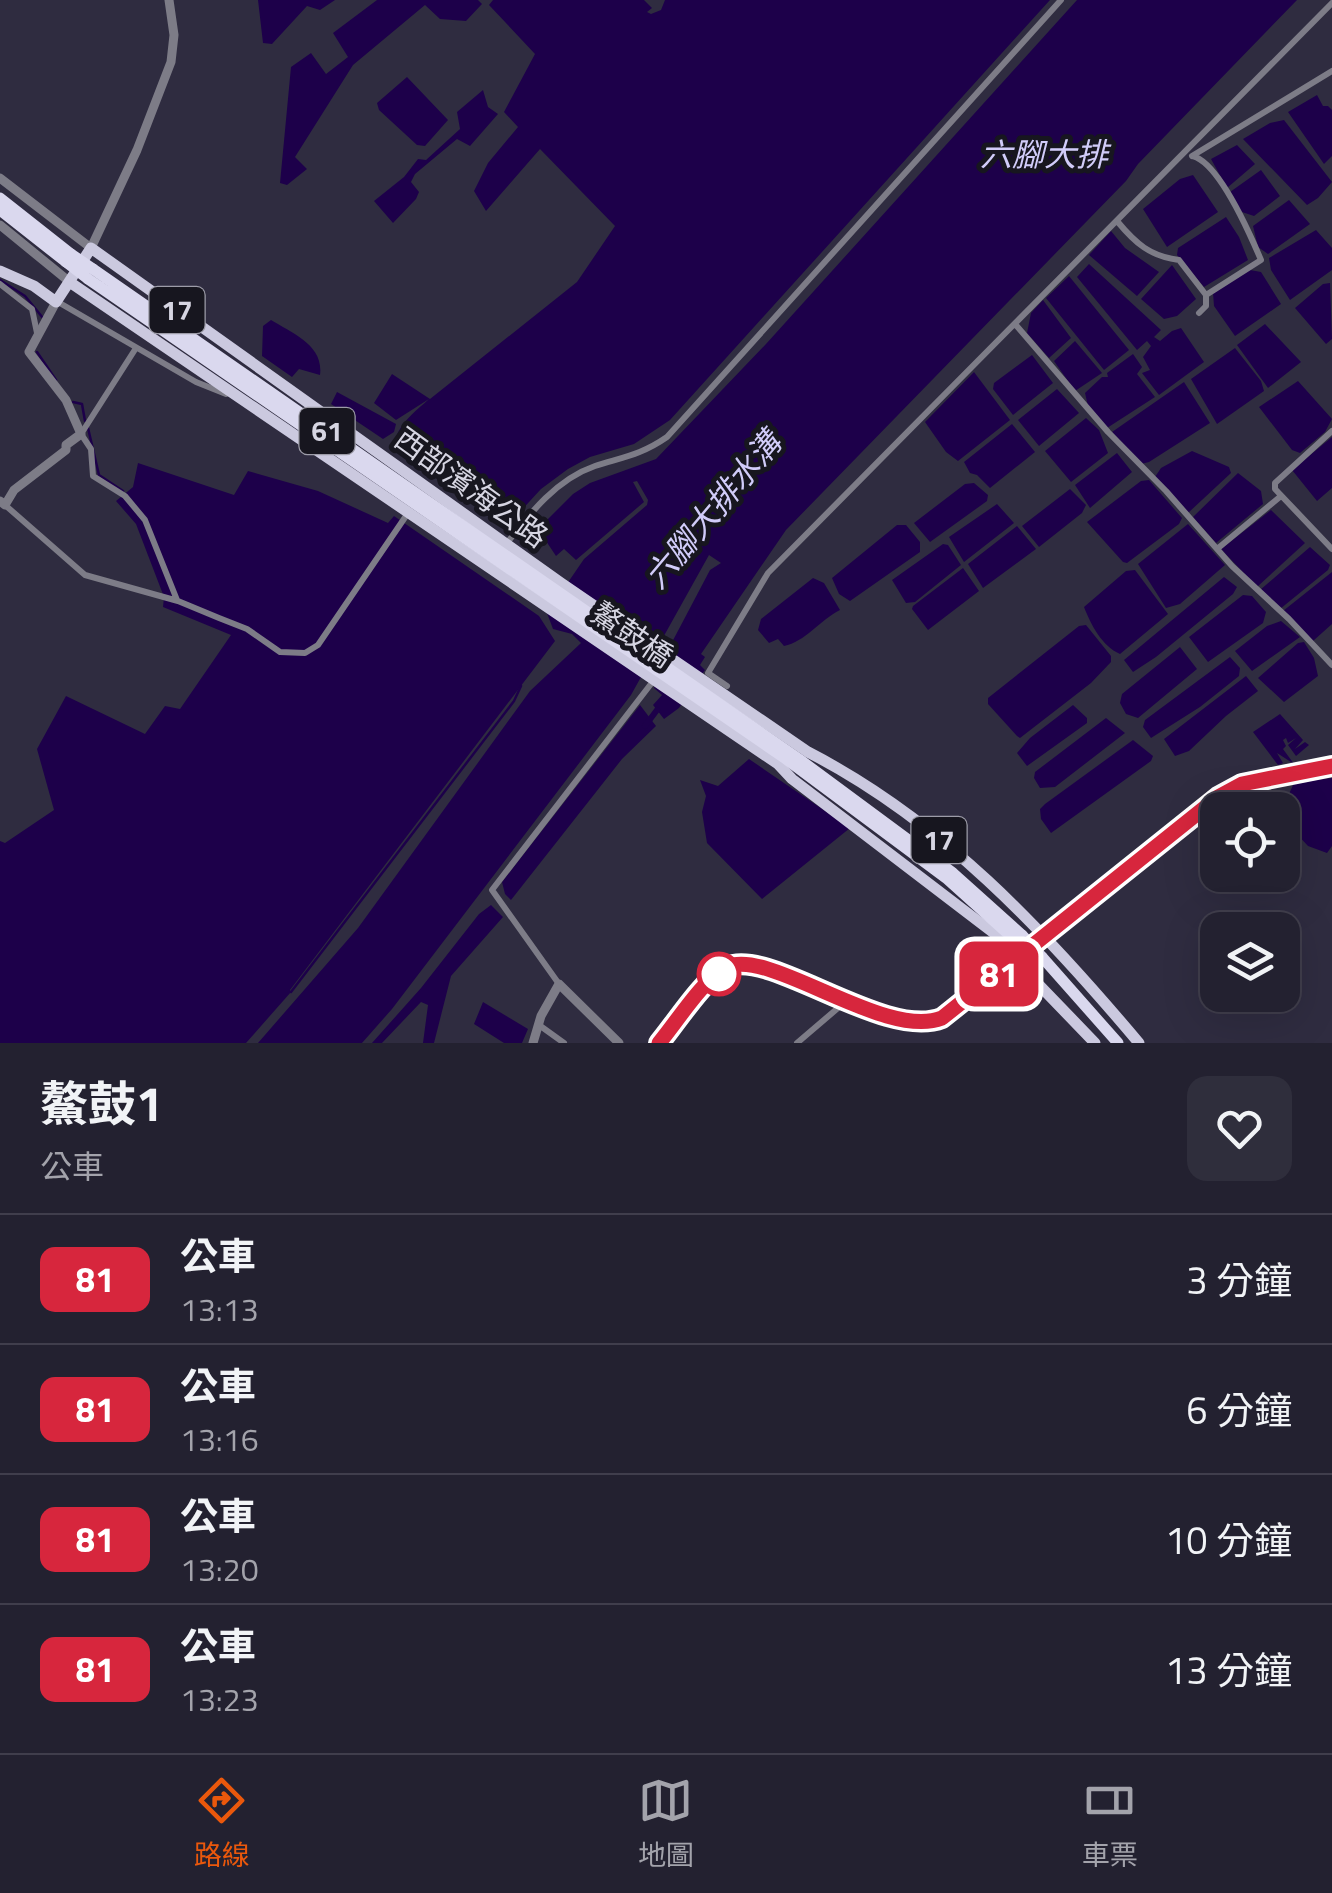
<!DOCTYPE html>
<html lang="zh-TW">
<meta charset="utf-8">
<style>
:root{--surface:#232130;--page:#2f2e3c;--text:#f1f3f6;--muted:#a3a3ab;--line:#403e4c;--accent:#ea580c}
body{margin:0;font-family:"Titillium Web","Noto Sans TC",sans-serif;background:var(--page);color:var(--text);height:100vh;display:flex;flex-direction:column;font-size:38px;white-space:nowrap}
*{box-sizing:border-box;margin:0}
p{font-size:32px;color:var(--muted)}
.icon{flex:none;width:55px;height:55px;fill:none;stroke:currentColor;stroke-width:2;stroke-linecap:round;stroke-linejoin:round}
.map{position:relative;height:1043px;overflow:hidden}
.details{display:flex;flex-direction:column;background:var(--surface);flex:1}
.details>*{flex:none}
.badge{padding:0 20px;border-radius:15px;font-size:35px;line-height:65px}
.buttons{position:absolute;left:1200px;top:792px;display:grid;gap:20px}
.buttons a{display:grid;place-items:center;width:100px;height:100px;border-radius:20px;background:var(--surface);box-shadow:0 10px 40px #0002,0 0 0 2px var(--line);font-size:50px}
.map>.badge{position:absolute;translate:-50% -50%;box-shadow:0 0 0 5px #fff}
.round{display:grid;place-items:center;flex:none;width:105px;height:105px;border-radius:20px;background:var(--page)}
.head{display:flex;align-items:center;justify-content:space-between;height:170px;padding:0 40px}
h1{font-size:48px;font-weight:700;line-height:75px}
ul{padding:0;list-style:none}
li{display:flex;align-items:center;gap:30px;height:130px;padding:0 40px;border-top:2px solid var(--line)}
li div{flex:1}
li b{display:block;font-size:38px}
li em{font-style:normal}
li .badge{min-width:110px;font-weight:700;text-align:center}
.menu{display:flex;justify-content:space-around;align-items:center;height:140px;border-top:2px solid var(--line);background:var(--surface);font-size:28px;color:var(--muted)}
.menu a{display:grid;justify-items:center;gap:5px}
.menu .on{color:var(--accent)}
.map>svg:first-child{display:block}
.water{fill:#1d004a}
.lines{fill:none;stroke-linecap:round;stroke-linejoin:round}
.stream{stroke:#1d004a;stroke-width:2.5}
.canal{stroke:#1d004a;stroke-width:6}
.minor{stroke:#7d7c87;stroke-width:6}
.tertiary{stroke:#7d7c87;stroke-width:9}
.primary{stroke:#cbc9df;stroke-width:11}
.trunk{stroke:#dad8ee;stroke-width:11}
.trunk-bridge{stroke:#dad8ee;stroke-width:11}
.line-casing{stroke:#fff;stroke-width:22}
.line{stroke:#d7263d;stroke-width:15}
.stop-dot{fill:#fff;stroke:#d7263d;stroke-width:5}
.labels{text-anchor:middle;stroke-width:10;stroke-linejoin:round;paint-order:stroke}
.shield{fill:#17161f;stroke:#9d9ca8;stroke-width:2.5}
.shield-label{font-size:28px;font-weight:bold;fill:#d6d5e2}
.street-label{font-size:30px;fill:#d6d5e2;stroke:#17161f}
.water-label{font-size:32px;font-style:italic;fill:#d1ccf9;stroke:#17161f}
</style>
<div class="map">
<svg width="1332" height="1043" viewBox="0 0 1332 1043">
<rect width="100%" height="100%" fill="#2f2c40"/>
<!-- water -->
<path class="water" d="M258,0H335L320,10L307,6L272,44L263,43Z
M377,0H478L482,4L466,21L440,19L425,5L353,65L295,157L307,169L287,185L280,183L291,67L311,53L326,74L348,57L333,33Z
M493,0H644L652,8L647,12L651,14L661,10L665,0H1050L670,420L634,444L590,457L568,469L541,489L518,514L455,476L397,453C389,430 414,413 429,399L396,420L374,403L392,374L430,399L577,282L615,226L540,149L486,211L474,191L488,163L518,127L504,112L535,54L489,5Z
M1077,0H1297L1138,164L1126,181L786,530L701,654L705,657L700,665L705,670L679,708L664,719L653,705L662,695L654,688L670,646L710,570L721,563L709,555L631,695L392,1009L362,1043H258L358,928L530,691L581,643L572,634L553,629L547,613L584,559L647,505L648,500L637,481L633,482L644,502L576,560L564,549L556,556L538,529L573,494L590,483L656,459L766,344Z
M407,77L448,120L425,146L417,145L379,110L377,103Z
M483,90L488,107L498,114L470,146L457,139L415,174L411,182L419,192L416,199L393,223L374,201L404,177L418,159L426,160L460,129L457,112Z
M1317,95L1323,106H1328L1332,110V156L1324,164L1288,112Z
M1284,120L1332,182L1318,198L1307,205L1243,139L1270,123Z
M1237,145L1255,164L1227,188L1211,159Z
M1261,170L1280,196L1254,216L1239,211L1230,192Z
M1193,175L1218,212L1167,247L1143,209L1180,179Z
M1289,200L1310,224L1268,254L1258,247L1253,226Z
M1226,217L1239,237L1248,260L1204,287L1177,255L1178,248Z
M1316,230L1332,248V270L1290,300L1271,270L1269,258Z
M1111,231L1125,248L1159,272L1137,296L1089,255Z
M1089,264L1161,330L1154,337L1160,341L1172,331L1181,328L1204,362L1159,395L1142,373L1150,370L1143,357L1151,346L1147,341L1137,350L1077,277Z
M1172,265L1196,299L1177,316L1164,319L1141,299Z
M1250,270L1261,272L1281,304L1235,336L1214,306L1213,293Z
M1069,276L1129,350L1104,370L1046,298Z
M1330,283L1332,339L1326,344L1295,308L1323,284Z
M1043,300L1071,338L1049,358L1027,333L1031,313Z
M271,320C292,333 324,345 320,375L299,369L292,377L262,356L263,326Z
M1265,324L1301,362L1268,388L1237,345Z
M1075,341L1102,373L1075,391L1054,361Z
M1235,348L1261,381L1264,391L1217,424L1191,379Z
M1133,354L1142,367L1137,374L1155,397L1107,428L1088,406L1085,393L1102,377H1108L1107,373Z
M1032,355L1053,383L1013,415L993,389L994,383Z
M974,372L1010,420L958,461L946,452L925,422Z
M1298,381L1332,419L1325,432L1300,453L1292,450L1259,407Z
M1184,382L1210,423L1149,462L1141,464L1112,432Z
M1057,389L1079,413L1039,446L1018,420Z
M337,392L396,424L394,432L383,439L331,404Z
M1086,418L1099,430L1108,453L1071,482L1045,451Z
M1012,424L1035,452L990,488L977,475L970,473L964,462Z
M1332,437V488L1317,501L1292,470Z
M1192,451L1229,467L1231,473L1188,513L1155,477L1161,468Z
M1117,453L1132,472L1090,508L1075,485Z
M138,463L234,495L248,471L318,491L388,523L394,516L539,616L555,641L290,990L291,992L246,1043H0V841L5,843L54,810L37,749L66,696L145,734L165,706L180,709L231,635L163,607L164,597L136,524L116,501L133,487Z
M1238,473L1261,491L1263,504L1216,543L1193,517Z
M1149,480L1182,518L1179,524L1127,563L1123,562L1087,522L1141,481Z
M974,483L988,495L987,501L930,542L914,523L965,484Z
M1070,489L1086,505L1082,513L1039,547L1022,526Z
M997,504L1014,523L964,562L949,537Z
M1271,510L1305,543L1257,587L1221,549Z
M1188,524L1225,565L1180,604L1166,608L1138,564Z
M897,525H906L920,542V552L850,601L839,594L832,578Z
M1017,526L1036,549L983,588L968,564Z
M943,544L948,545L961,565L915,602L906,603L892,580Z
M1310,547L1330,565L1328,570L1280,609L1260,590Z
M963,568L979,591L928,630L912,609L913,606Z
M1135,570L1168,614L1120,654C1102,646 1091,625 1084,607L1126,571Z
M1332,572V624L1313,641L1283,611Z
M1224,577L1237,587L1233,594L1156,657L1133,672L1124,660Z
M813,578L824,583L840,610C820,620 805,642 784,646L778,639L769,643L758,630L761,619Z
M1243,595L1252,596L1266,612L1263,623L1208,662L1189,637Z
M1281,621L1300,637L1252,671L1235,651L1267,626Z
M1086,625L1111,656V662L1091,683L1020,738L1017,736L988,704V698L1079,626Z
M1304,642L1314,658L1318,676L1284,702L1258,678L1298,643Z
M1180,647L1197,669L1138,718L1126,714L1120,703L1122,694Z
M1230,657L1240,668L1239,676L1200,707L1151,738L1143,727L1145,720Z
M1246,676L1258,691L1226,716L1189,751L1175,756L1164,739Z
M640,705L656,726L622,759L511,900L505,894L502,882Z
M1073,705L1087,718V723L1027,766L1017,753L1030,738Z
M1280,714L1303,740L1295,749L1305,742L1309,745L1296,756L1288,745L1296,738L1288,743L1286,738L1283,740L1286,746L1283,749L1294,764L1277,753L1283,763L1278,765L1253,732Z
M1106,718L1125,733L1055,787L1040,788L1034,778L1035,772Z
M1133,740L1153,756L1151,761L1051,833L1041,819L1040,809L1045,804Z
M749,759L850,828L762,899L707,843L702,812L706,796L700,780L718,786Z
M1332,778V846L1327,853L1308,846L1283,819L1282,810H1276V803L1289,794L1294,783Z
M491,905L503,917L451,976L434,1043H423L428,1005L421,1002L382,1043H372L421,988L479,914Z
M483,1002L528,1029L522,1043H504L474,1024Z"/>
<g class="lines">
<!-- stream -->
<path class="stream" d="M0,280L25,296L43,318
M37,352L56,380
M73,402L82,404L85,421
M88,428L99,475L123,491
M291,992L514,701L521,686"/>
<!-- canal -->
<path class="canal" d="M645,726L657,710"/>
<!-- minor -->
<path class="minor" d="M1192,156L1332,71
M1193,156C1220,164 1250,234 1261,260L1206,295
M1117,221C1136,244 1150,256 1179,260L1206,295V306L1199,313
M0,284L32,309L37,333
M58,302L196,382L226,394
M1015,324L1108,432L1166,491L1232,566L1289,619L1332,665
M136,348L81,434L91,449L93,476L125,496L145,520L177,600
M1332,431L1275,483V489L1332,549
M5,505L85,575L178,601L219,618L247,629L280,652L305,653L318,645L408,513
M507,543C530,513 557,479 595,466C623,457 641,455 667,437L1061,0
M1217,549L1281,496
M727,686L708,673L768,573L1332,3
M559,984L492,890L654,680
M539,1025L564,1043
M797,1043L845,1002"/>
<!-- tertiary -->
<path class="tertiary" d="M0,178L91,248L137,150L171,62L174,35L169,0
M0,225L71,283
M0,501L5,505L14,490L66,450V445L81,434L66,400L29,352L56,302
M1047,936L1218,797L1241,785L1332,766
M533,1043L541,1016L559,984L619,1043
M659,1043L703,989L729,966L759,968L873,1012L922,1023H932L953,1011L1016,961"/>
<!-- primary -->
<path class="primary" d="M0,271L34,286L56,302L91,248L561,583L808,752C942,821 1043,929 1139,1043
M71,283L778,764L792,779L995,934L1016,961L1095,1043"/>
<!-- trunk -->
<path class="trunk" d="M0,198L71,254
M0,210L66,262
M93,269L799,759L953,873L1022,935
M88,279L786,759L946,878L1016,941
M1042,957L1118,1043"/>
<!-- trunk-bridge -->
<path class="trunk-bridge" d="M71,254L93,269
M66,262L88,279
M1022,935L1042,957
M1016,941L1034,959"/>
</g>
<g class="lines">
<defs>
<path id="line" d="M659,1043C676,1023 704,978 727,967C769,947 885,1041 942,1018L1218,797L1242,784L1332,766"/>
</defs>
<!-- line casing -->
<use href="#line" class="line-casing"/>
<!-- line -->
<use href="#line" class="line"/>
</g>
<!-- markers -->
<circle class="stop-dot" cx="719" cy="974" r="20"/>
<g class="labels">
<!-- shield labels -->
<g class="shield">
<rect x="149.5" y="287" width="55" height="46" rx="8"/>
<rect x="299.5" y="408" width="55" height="46" rx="8"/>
<rect x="911.5" y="817" width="55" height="46" rx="8"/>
</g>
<g class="shield-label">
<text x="177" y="320">17</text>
<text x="327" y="441">61</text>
<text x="939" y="850">17</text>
</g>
<!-- street labels -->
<g class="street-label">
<text transform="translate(471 488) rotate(36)" y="10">西部濱海公路</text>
<text transform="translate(632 635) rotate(34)" y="10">鰲鼓橋</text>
</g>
<!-- water labels -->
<g class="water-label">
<text x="1044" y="166">六腳大排</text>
<text transform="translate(713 510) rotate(-50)" y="11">六腳大排水溝</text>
</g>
</g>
</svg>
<div class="buttons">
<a><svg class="icon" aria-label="locate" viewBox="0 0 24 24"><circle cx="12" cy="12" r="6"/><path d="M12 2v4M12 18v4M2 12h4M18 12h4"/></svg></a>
<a><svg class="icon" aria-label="layers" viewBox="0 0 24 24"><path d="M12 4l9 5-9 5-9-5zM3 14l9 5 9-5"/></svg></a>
</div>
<b class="badge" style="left:999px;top:974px;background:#d7263d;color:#fff">81</b>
</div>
<section class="details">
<div class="head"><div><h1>鰲鼓1</h1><p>公車</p></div><a class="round"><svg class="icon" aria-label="heart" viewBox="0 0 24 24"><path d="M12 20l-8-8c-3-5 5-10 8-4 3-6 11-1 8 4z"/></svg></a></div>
<ul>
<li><span class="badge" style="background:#d7263d;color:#fff">81</span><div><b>公車</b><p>13:13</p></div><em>3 分鐘</em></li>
<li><span class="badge" style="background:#d7263d;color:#fff">81</span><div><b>公車</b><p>13:16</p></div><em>6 分鐘</em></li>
<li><span class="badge" style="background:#d7263d;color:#fff">81</span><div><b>公車</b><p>13:20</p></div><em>10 分鐘</em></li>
<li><span class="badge" style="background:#d7263d;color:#fff">81</span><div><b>公車</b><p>13:23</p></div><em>13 分鐘</em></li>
</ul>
</section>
<nav class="menu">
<a class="on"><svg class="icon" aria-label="directions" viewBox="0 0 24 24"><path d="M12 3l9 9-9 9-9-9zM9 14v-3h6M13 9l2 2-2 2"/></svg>路線</a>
<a><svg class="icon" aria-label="map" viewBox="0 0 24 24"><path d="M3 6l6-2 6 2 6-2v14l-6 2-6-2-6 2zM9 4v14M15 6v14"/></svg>地圖</a>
<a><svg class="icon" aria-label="tickets" viewBox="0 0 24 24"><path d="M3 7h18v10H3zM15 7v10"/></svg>車票</a>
</nav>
